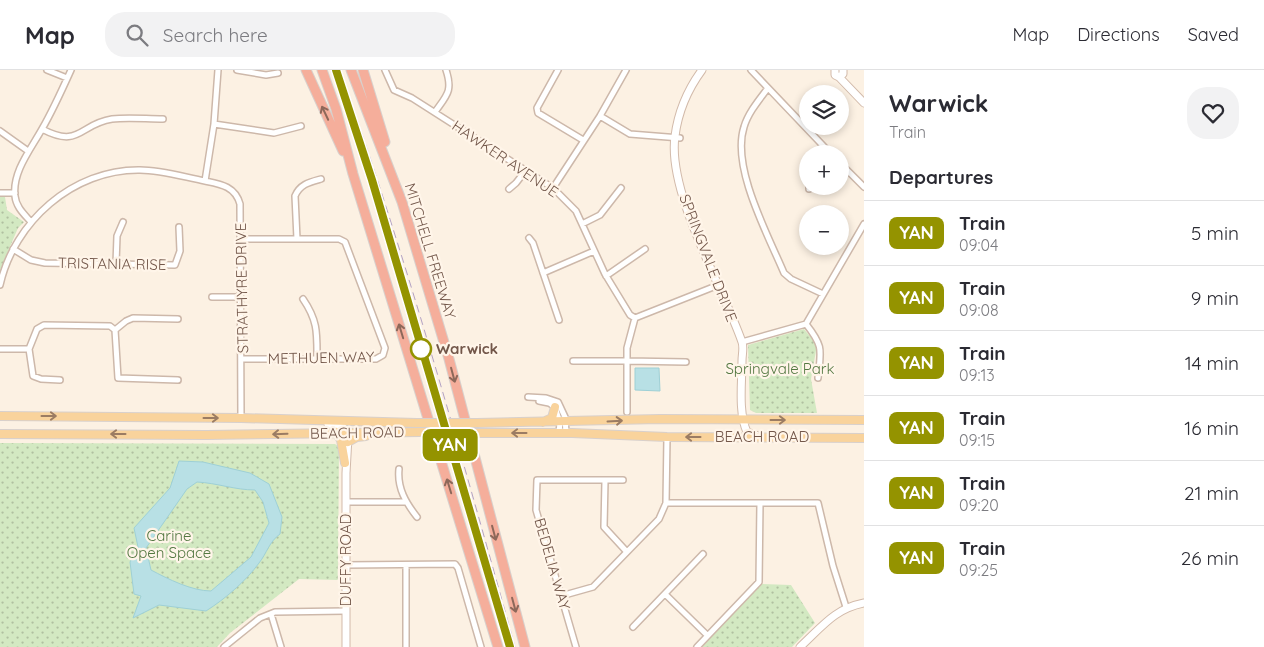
<!DOCTYPE html>
<meta charset="utf-8">
<style>
:root{--surface:#fff;--page:#f2f2f3;--text:#2b2b33;--muted:#7c7c81;--line:#e1e1e2}
body{margin:0;font-family:Quicksand,sans-serif;background:var(--page);color:var(--text);height:100vh;display:flex;flex-direction:column;font-size:19px;white-space:nowrap}
*{box-sizing:border-box;margin:0}
p{font-size:16px;color:var(--muted)}
.icon{flex:none;width:28px;height:28px;fill:none;stroke:currentColor;stroke-width:2;stroke-linecap:round;stroke-linejoin:round}
.map{position:relative;flex:1;overflow:hidden}
.details{display:flex;flex-direction:column;background:var(--surface);width:400px}
.details>*{flex:none}
.badge{padding:0 10px;border-radius:8px;font-size:18px;line-height:32px}
.fabs{position:absolute;left:799px;top:15px;display:grid;gap:10px}
.fabs a{display:grid;place-items:center;width:50px;height:50px;border-radius:50%;background:var(--surface);box-shadow:0 2px 8px #0003;font-size:25px}
.map>.badge{position:absolute;translate:-50% -50%;box-shadow:0 0 0 2px #fff}
h2{padding:0 25px;font-size:19px;line-height:45px}
.round{display:grid;place-items:center;flex:none;width:52px;height:52px;border-radius:20px;background:var(--page)}
.headline{display:flex;align-items:center;justify-content:space-between;height:85px;padding:0 25px}
h1{font-size:24px;font-weight:700;line-height:38px}
ul{padding:0;list-style:none}
li{display:flex;align-items:center;gap:15px;height:65px;padding:0 25px;border-top:1px solid var(--line)}
li div{flex:1}
li b{display:block;font-size:19px}
li em{font-style:normal}
li .badge{min-width:55px;font-weight:700;text-align:center}
header{display:flex;align-items:center;gap:30px;box-sizing:border-box;height:70px;padding:0 25px;background:var(--surface);border-bottom:1px solid var(--line)}
header strong{font-size:24px}
nav{display:flex;gap:28px;margin-inline-start:auto;font-size:18px}
.search{width:350px;height:45px;background:var(--page);display:flex;align-items:center;gap:12px;box-sizing:border-box;padding:0 18px;border-radius:20px;color:var(--muted);font-size:19px}
main{display:flex;flex:1;min-height:0}
.map>svg:first-child{display:block}
.park{fill:url(#park-dots)}
.water{fill:#b8e0e5;stroke:#9ed0d6;fill-rule:evenodd}
.lines{fill:none;stroke-linecap:round;stroke-linejoin:round}
.street-casing{stroke:#cdb8aa;stroke-width:8}
.secondary-casing{stroke:#d2baaa;stroke-width:9}
.primary-casing{stroke:#d8d0cc;stroke-width:10}
.highway-casing{stroke:#d8d0cc;stroke-width:11}
.street{stroke:#fff;stroke-width:5}
.secondary{stroke:#fff;stroke-width:7}
.primary{stroke:#f9d39c;stroke-width:8}
.highway{stroke:#f5ae9b;stroke-width:9}
.rail{stroke:#b3a2c4;stroke-width:1;stroke-dasharray:8 5;stroke-linecap:butt}
.primary-bridge-casing{stroke:#d8d0cc;stroke-width:10;stroke-linecap:butt}
.primary-bridge{stroke:#f9d39c;stroke-width:8}
.oneway{stroke:#8d685a}
.oneway2{stroke:#9b7c63}
.line-casing{stroke:#fff;stroke-width:11}
.line{stroke:#949300;stroke-width:8}
.stop-dot{fill:#fff;stroke:#949300;stroke-width:2.5}
.labels{text-anchor:middle;stroke-width:4.5;stroke-linejoin:round;paint-order:stroke}
.street-label{font-size:15px;fill:#73574a;stroke:#fff5e9}
.stop-label{font-size:15px;font-weight:bold;fill:#73574a;stroke:#fff5e9;text-anchor:start}
.park-label{font-size:15px;fill:#547842;stroke:#fff5e9}
</style>
<header>
<strong>Map</strong>
<div class="search"><svg class="icon" aria-label="search" viewBox="0 0 24 24"><circle cx="10" cy="10" r="6"/><path d="M15 15l6 6"/></svg>Search here</div>
<nav><a>Map</a><a>Directions</a><a>Saved</a></nav>
</header>
<main>
<div class="map">
<svg width="864" height="577" viewBox="0 0 864 577">
<defs>
<pattern id="park-dots" width="8" height="8" patternUnits="userSpaceOnUse" patternTransform="scale(1.25)"><rect width="8" height="8" fill="#d3e9c2"/><path d="M2 2h.1M6 6h.1" fill="none" stroke="#b0c0a0" stroke-width="1.8" stroke-linecap="round"/></pattern>
</defs>
<rect width="100%" height="100%" fill="#fcf1e3"/>
<!-- park -->
<path class="park" d="M0,127H5L7,140L24,152L18,158L0,200Z
M804,259L817,275L811,309L817,343H756L750,340L748,275Z
M0,373L335,374L339,377L338,510L299,509L230,563L217,577H0Z
M761,514L791,515L815,553L792,577H702Z"/>
<!-- water -->
<path class="water" d="M635,298H659L660,321L635,320Z
M179,391L203,392L250,403L269,414L282,447L280,464C269,472 267,483 259,493C246,511 225,529 206,541L159,535L133,548L141,526L134,524L130,492L138,477L134,458L170,418ZM197,412C217,413 235,420 255,420L263,432L269,453L251,487L211,521C192,521 168,509 151,500L146,478L187,419Z"/>
<g class="lines">
<defs>
<path id="street" d="M47,0L67,8
M237,0L266,5L278,3
M385,0L394,20L412,28L553,118L576,141L605,204L630,245L635,248L721,214
M558,0L537,38L538,43L583,70
M751,0L831,84
M768,18C759,30 748,43 744,57C731,97 768,165 784,203L791,209L823,224
M435,42C447,25 453,21 446,0
M600,46L630,64L680,68
M214,54L274,63L301,56
M42,59C80,79 79,54 112,49C128,47 146,49 163,49
M0,61L28,81
M840,93L864,117
M205,111C220,114 235,116 240,134L241,348
M809,116V119
M553,118L600,46L626,0
M509,119L516,113L526,100
M0,123H15
M31,152C24,144 16,137 15,126C12,102 31,79 42,59C53,40 62,20 71,0
M582,154L600,145L621,118
M529,168L533,173L559,250
M241,169H339L345,172L385,278L383,285L376,289H243
M297,169L295,126C300,114 310,112 321,109
M13,179L31,190L45,193L175,195L180,181L179,157
M116,194L117,166L123,152
M543,203L594,181
M606,206L645,179
M0,215C14,152 73,99 140,100C161,100 184,107 205,111L214,54L218,0
M212,227H239
M303,229C318,251 317,263 317,289
M635,248L627,278V291L686,292
M806,254C824,277 821,280 818,308
M115,260L126,251L133,248L178,249
M742,272L806,254L864,154
M0,279H29L37,259L44,255L110,256L115,260L118,308L178,310
M29,279L33,306L41,309L60,310
M573,291H627V342
M528,327L546,328L558,332L565,347L566,363
M539,331L549,333L555,337L560,353L559,362
M399,399C397,418 406,433 417,447
M605,411L604,457L627,482
M346,432H406
M666,433H818L833,496L846,537
M346,495L455,494L458,498L481,577
M665,524L707,565
M561,526L593,517L659,449L666,433L667,367
M271,544L281,577
M633,557L703,484
M224,577L260,548L275,542L346,541
M406,577V495
M576,577L536,440L537,410H623
M697,577L759,512L760,433"/>
<path id="secondary" d="M702,0C688,19 678,43 675,66C667,123 723,217 742,272C744,278 742,284 742,291C742,313 738,342 747,362L758,366
M835,0V5L839,7L843,4V0
M839,7L864,33
M328,354L342,356L348,367L346,403V577
M800,577C822,557 834,539 864,533"/>
<path id="primary" d="M0,346L241,348L417,353
M543,352L552,348L555,337
M477,353L660,349L864,350
M336,362L341,370L345,393
M479,363H572L667,367L864,368
M0,364L207,365L420,362
M348,372L357,367L366,366"/>
<path id="highway" d="M306,0L343,81
M322,0L336,39L353,104L498,577
M351,0L402,132L449,289L525,577
M363,0L385,72"/>
</defs>
<!-- street casing -->
<use href="#street" class="street-casing"/>
<!-- secondary casing -->
<use href="#secondary" class="secondary-casing"/>
<!-- primary casing -->
<use href="#primary" class="primary-casing"/>
<!-- highway casing -->
<use href="#highway" class="highway-casing"/>
<!-- street -->
<use href="#street" class="street"/>
<!-- secondary -->
<use href="#secondary" class="secondary"/>
<!-- primary -->
<use href="#primary" class="primary"/>
<!-- highway -->
<use href="#highway" class="highway"/>
<!-- rail -->
<path class="rail" d="M340,0C407,190 461,383 515,577
M389,169L477,464"/>
<defs>
<path id="primary-bridge" d="M417,353H477
M420,362L479,363"/>
</defs>
<!-- primary-bridge casing -->
<use href="#primary-bridge" class="primary-bridge-casing"/>
<!-- primary-bridge -->
<use href="#primary-bridge" class="primary-bridge"/>
</g>
<!-- one-way arrows -->
<defs><path id="oneway-shaft" d="M-6 0H5M1.5-3L5.5 0L1.5 3" fill="none" stroke-width="1.6" stroke-linecap="round" stroke-linejoin="round" transform="scale(1.25)"/></defs>
<g class="oneway">
<use href="#oneway-shaft" transform="translate(325 43) rotate(-115)"/>
<use href="#oneway-shaft" transform="translate(401 261) rotate(-107)"/>
<use href="#oneway-shaft" transform="translate(453 305) rotate(75)"/>
<use href="#oneway-shaft" transform="translate(449 416) rotate(-107)"/>
<use href="#oneway-shaft" transform="translate(494 463) rotate(75)"/>
<use href="#oneway-shaft" transform="translate(514 535) rotate(75)"/>
</g>
<g class="oneway2">
<use href="#oneway-shaft" transform="translate(49 346)"/>
<use href="#oneway-shaft" transform="translate(211 348)"/>
<use href="#oneway-shaft" transform="translate(778 350)"/>
<use href="#oneway-shaft" transform="translate(615 351) rotate(-3)"/>
<use href="#oneway-shaft" transform="translate(519 363) rotate(180)"/>
<use href="#oneway-shaft" transform="translate(118 364) rotate(-180)"/>
<use href="#oneway-shaft" transform="translate(280 364) rotate(178)"/>
<use href="#oneway-shaft" transform="translate(693 367) rotate(180)"/>
</g>
<g class="lines">
<defs>
<path id="line" d="M336,0L372,110L510,577"/>
</defs>
<!-- line casing -->
<use href="#line" class="line-casing"/>
<!-- line -->
<use href="#line" class="line"/>
</g>
<!-- markers -->
<circle class="stop-dot" cx="421" cy="279" r="10"/>
<g class="labels">
<!-- street labels -->
<g class="street-label">
<text transform="translate(505 89) rotate(34)" y="5">HAWKER AVENUE</text>
<text transform="translate(430 181) rotate(73)" y="5">MITCHELL FREEWAY</text>
<text transform="translate(708 188) rotate(69)" y="5">SPRINGVALE DRIVE</text>
<text transform="translate(112 194) rotate(1)" y="5">TRISTANIA RISE</text>
<text transform="translate(242 218) rotate(-91)" y="5">STRATHYRE DRIVE</text>
<text transform="translate(321 288) rotate(-1)" y="5">METHUEN WAY</text>
<text transform="translate(357 363) rotate(-1)" y="5">BEACH ROAD</text>
<text x="762" y="372">BEACH ROAD</text>
<text transform="translate(346 490) rotate(-90)" y="5">DUFFY ROAD</text>
<text transform="translate(552 494) rotate(74)" y="5">BEDELIA WAY</text>
</g>
<!-- stop labels -->
<g class="stop-label">
<text x="436" y="284">Warwick</text>
</g>
<!-- park labels -->
<g class="park-label">
<text x="780" y="304">Springvale Park</text>
<text x="169" y="471">Carine<tspan x="169" dy="17">Open Space</tspan></text>
</g>
</g>
</svg>
<div class="fabs">
<a><svg class="icon" aria-label="layers" viewBox="0 0 24 24"><path d="M12 4l9 5-9 5-9-5zM3 14l9 5 9-5"/></svg></a>
<a>+</a>
<a>−</a>
</div>
<b class="badge" style="left:450px;top:375px;background:#949300;color:#fff">YAN</b>
</div>
<section class="details">
<div class="headline"><div><h1>Warwick</h1><p>Train</p></div><a class="round"><svg class="icon" aria-label="heart" viewBox="0 0 24 24"><path d="M12 20l-8-8c-3-5 5-10 8-4 3-6 11-1 8 4z"/></svg></a></div>
<h2>Departures</h2>
<ul>
<li><span class="badge" style="background:#949300;color:#fff">YAN</span><div><b>Train</b><p>09:04</p></div><em>5 min</em></li>
<li><span class="badge" style="background:#949300;color:#fff">YAN</span><div><b>Train</b><p>09:08</p></div><em>9 min</em></li>
<li><span class="badge" style="background:#949300;color:#fff">YAN</span><div><b>Train</b><p>09:13</p></div><em>14 min</em></li>
<li><span class="badge" style="background:#949300;color:#fff">YAN</span><div><b>Train</b><p>09:15</p></div><em>16 min</em></li>
<li><span class="badge" style="background:#949300;color:#fff">YAN</span><div><b>Train</b><p>09:20</p></div><em>21 min</em></li>
<li><span class="badge" style="background:#949300;color:#fff">YAN</span><div><b>Train</b><p>09:25</p></div><em>26 min</em></li>
</ul>
</section>
</main>
